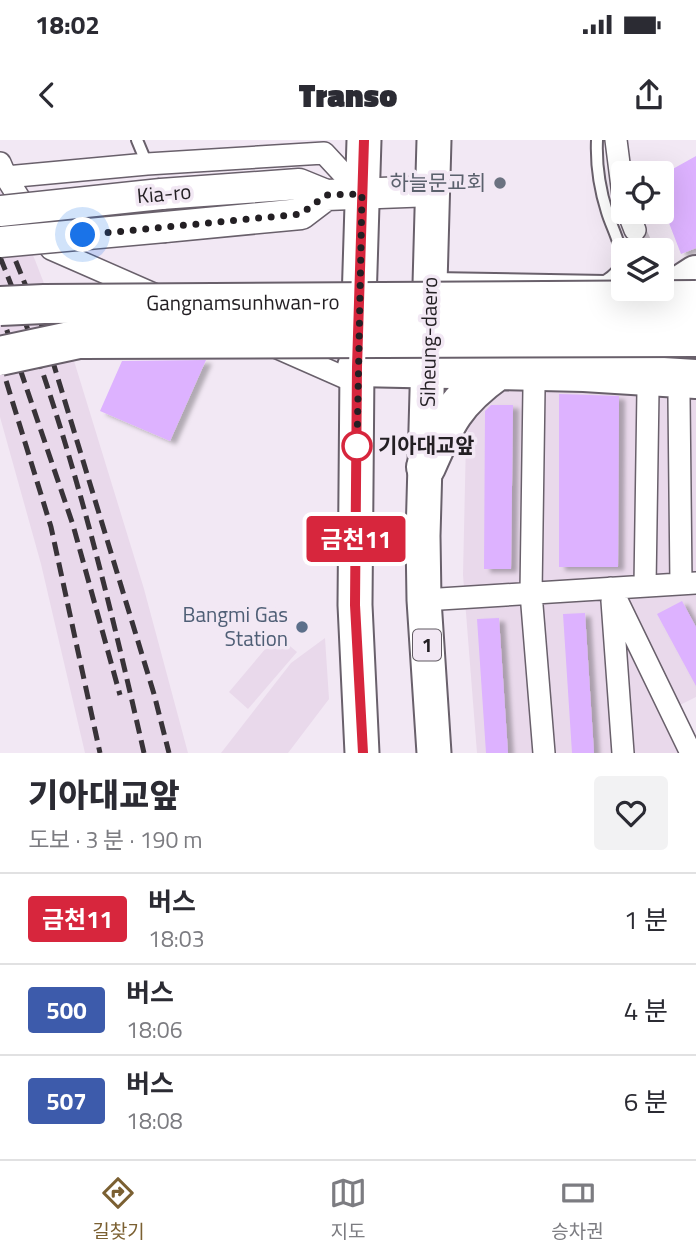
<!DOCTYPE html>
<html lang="ko">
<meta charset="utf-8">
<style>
:root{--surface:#fff;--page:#f2f2f3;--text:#2b2b33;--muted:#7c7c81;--line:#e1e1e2;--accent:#7b6032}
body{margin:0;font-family:"Titillium Web","Noto Sans KR",sans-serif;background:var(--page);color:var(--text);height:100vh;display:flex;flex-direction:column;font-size:26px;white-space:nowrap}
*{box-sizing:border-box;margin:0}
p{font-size:23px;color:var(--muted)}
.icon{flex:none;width:38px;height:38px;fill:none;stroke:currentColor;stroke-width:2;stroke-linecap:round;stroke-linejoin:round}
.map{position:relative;height:613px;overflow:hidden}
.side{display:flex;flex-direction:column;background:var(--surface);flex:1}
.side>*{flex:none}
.badge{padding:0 14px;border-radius:5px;font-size:24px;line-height:46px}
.fabs{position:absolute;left:611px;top:21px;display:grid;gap:14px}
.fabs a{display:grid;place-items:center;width:63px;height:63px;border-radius:7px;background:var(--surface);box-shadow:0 7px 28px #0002;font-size:35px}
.you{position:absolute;width:35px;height:35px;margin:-18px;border:5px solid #fff;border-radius:50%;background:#1a73e8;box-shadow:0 0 0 10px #1a73e833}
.map>.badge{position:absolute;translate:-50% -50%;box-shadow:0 0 0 4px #fff}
.round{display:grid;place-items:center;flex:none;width:74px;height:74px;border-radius:7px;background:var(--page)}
.head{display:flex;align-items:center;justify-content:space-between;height:119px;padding:0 28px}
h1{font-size:33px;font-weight:800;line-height:52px}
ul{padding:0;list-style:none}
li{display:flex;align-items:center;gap:21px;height:91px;padding:0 28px;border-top:2px solid var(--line)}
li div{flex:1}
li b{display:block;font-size:26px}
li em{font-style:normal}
li .badge{min-width:77px;font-weight:700;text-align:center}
.status{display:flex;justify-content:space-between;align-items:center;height:49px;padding:0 35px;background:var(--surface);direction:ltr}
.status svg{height:19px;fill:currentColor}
header{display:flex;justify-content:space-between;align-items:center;height:91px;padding:0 28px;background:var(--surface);font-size:32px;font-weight:800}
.tab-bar{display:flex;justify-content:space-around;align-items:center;height:98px;border-top:2px solid var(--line);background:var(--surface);font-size:19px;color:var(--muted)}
.tab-bar a{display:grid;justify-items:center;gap:4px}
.tab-bar .on{color:var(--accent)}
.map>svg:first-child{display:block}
.built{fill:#e9d9eb}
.building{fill:#ddb2ff;filter:url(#shadow)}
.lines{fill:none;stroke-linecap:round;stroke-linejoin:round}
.street-tunnel{stroke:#c9c0ca;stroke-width:21;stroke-dasharray:21 10;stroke-linecap:butt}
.lane-casing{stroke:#69606b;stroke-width:14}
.street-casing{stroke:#69606b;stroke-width:24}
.secondary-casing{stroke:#69606b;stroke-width:33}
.primary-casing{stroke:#69606b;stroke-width:37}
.highway-casing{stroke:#69606b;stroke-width:42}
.lane{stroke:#fff;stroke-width:10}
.street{stroke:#fff;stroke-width:21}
.secondary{stroke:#fff;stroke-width:30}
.primary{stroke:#fff;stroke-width:33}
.highway{stroke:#fff;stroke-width:38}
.rail{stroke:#383338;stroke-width:5;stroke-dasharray:14 7;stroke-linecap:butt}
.secondary-bridge-casing{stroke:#69606b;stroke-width:33;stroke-linecap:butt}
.highway-bridge-casing{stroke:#69606b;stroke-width:42;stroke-linecap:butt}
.secondary-bridge{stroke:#fff;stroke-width:30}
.highway-bridge{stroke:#fff;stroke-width:38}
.line-casing{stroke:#fff;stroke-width:16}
.line{stroke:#d7263d;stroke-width:10}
.walk{stroke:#231f23;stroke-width:7;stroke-dasharray:0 12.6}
.worship-dot{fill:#6b7280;stroke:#f2e8f4;stroke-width:2.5}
.stop-dot{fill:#fff;stroke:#d7263d;stroke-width:3.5}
.service-dot{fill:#5c6f8a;stroke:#f2e8f4;stroke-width:2.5}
.labels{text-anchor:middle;stroke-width:7;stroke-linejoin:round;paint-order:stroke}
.shield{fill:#f2e8f4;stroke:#615b62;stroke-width:2}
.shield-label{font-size:19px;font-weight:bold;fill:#231f23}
.worship-label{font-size:21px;fill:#5b616d;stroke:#f2e8f4;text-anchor:end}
.street-label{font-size:21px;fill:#231f23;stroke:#f2e8f4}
.stop-label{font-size:21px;font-weight:bold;fill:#231f23;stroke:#f2e8f4;text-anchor:start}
.service-label{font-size:21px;fill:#4e5e75;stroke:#f2e8f4;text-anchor:end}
</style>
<div class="status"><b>18:02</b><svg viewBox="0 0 49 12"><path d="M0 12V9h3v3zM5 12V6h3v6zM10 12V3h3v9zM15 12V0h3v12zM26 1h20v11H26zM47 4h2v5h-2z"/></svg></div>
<header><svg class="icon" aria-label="back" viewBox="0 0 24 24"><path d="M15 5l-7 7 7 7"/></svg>Transo<svg class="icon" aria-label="share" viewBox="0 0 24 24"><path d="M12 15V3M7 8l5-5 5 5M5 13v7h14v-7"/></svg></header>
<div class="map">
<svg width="696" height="613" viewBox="0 0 696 613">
<defs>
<filter id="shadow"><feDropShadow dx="6" dy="3.5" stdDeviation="2" flood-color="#0004"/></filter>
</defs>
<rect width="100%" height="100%" fill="#f2e8f4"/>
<!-- built -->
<path class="built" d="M0,42L35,120L75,224L144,449L188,613H85L41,424L0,277Z
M513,246L696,257V557L670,570L691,613H477L463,435L466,300L470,278L493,254Z
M277,495L297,512L248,569L229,552Z
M325,498L329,559L288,613H221L291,523Z"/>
<!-- building -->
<path class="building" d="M696,16V108L681,114L662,65V35Z
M206,220L170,301L100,271L122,221Z
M559,254L619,256L618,427H559Z
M491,265H513L511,429H484L485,271Z
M682,461L696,487V546L657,474Z
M585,473L594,613H572L563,474Z
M499,478L508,613H486L477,479Z"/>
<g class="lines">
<!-- street-tunnel -->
<path class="street-tunnel" d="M635,90L644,110"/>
<defs>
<path id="lane" d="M137,0L147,24
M433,138L605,141C611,137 618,133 620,125C624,107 612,89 607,72C600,50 596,23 597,0"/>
<path id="street" d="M616,0L623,55
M0,23L6,37L51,109L156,155
M6,37L147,24L324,13L362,54
M628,72L635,90
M273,206L357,243
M534,248L531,453L544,613
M679,257L681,444
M645,446L648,250
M611,448L691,613
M424,460L696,443
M612,461L623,613"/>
<path id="secondary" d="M161,54L299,44L326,55L433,51
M165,87L301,74L326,55"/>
<path id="primary" d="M434,0L423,396L424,460L434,613
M362,613L355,465L357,227L364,0"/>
<path id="highway" d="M645,168L696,135
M357,227L584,232L696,239
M426,327C446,281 455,261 497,231"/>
</defs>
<!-- lane casing -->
<use href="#lane" class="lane-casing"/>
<!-- street casing -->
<use href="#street" class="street-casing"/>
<!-- secondary casing -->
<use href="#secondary" class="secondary-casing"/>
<!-- primary casing -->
<use href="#primary" class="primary-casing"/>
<!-- highway casing -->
<use href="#highway" class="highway-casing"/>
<!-- lane -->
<use href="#lane" class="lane"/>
<!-- street -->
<use href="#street" class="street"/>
<!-- secondary -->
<use href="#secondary" class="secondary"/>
<!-- primary -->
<use href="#primary" class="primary"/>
<!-- highway -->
<use href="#highway" class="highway"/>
<!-- rail -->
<path class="rail" d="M0,82L42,186L154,554L169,613
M0,117C65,276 106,446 144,613
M0,170L73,385L120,555
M0,221L51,387L100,613"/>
<defs>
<path id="secondary-bridge" d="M0,71L161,54
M0,102L165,87"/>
<g id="highway-bridge">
<path id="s1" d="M0,166L44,164L696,160"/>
<path d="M0,216L79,199L696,197"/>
</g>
</defs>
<!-- secondary-bridge casing -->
<use href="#secondary-bridge" class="secondary-bridge-casing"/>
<!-- highway-bridge casing -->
<use href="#highway-bridge" class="highway-bridge-casing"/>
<!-- secondary-bridge -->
<use href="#secondary-bridge" class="secondary-bridge"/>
<!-- highway-bridge -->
<use href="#highway-bridge" class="highway-bridge"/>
</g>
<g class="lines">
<defs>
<path id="line" d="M363,613L355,465L357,227L364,0"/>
</defs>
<!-- line casing -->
<use href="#line" class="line-casing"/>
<!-- line -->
<use href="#line" class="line"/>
<!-- walk -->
<path class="walk" d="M83,95L301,74L326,55L362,54L357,306"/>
</g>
<!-- markers -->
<circle class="worship-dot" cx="500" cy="43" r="7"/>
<circle class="stop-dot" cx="357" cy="306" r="14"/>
<circle class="service-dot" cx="302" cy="487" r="7"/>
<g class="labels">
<!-- shield labels -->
<rect class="shield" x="413" y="489.5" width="28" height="31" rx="5"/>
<g class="shield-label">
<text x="427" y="512">1</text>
</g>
<!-- worship labels -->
<g class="worship-label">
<text x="486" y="50">하늘문교회</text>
</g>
<!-- street labels -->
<g class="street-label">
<text transform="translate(164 54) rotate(-5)" y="7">Kia-ro</text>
<text dy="7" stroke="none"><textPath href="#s1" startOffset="243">Gangnamsunhwan-ro</textPath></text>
<text transform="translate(429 202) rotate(-89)" y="7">Siheung-daero</text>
</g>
<!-- stop labels -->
<g class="stop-label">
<text x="378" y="313">기아대교앞</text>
</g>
<!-- service labels -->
<g class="service-label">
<text x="288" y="482">Bangmi Gas<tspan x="288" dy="24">Station</tspan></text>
</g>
</g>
</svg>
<div class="fabs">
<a><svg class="icon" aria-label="locate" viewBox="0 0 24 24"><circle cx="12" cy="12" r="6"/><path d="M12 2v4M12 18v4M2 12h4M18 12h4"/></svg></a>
<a><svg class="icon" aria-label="layers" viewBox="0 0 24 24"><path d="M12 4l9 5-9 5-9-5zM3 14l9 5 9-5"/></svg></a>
</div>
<div class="you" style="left:83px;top:95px"></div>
<b class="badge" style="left:356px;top:399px;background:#d7263d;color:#fff">금천11</b>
</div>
<section class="side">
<div class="head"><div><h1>기아대교앞</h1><p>도보 · 3 분 · 190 m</p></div><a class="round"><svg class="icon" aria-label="heart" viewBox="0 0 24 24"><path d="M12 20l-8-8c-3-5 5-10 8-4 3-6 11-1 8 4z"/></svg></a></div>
<ul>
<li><span class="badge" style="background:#d7263d;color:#fff">금천11</span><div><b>버스</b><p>18:03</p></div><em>1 분</em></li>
<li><span class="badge" style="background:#3d5bab;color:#fff">500</span><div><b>버스</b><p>18:06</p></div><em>4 분</em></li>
<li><span class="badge" style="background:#3d5bab;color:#fff">507</span><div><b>버스</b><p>18:08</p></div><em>6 분</em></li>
</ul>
</section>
<nav class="tab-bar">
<a class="on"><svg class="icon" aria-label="directions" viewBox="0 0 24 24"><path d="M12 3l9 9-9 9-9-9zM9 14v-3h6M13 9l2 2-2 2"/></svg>길찾기</a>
<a><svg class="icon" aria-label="map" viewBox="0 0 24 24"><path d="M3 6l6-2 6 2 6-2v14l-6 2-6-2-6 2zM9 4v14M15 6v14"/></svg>지도</a>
<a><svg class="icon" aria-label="tickets" viewBox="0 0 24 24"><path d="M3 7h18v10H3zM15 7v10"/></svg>승차권</a>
</nav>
